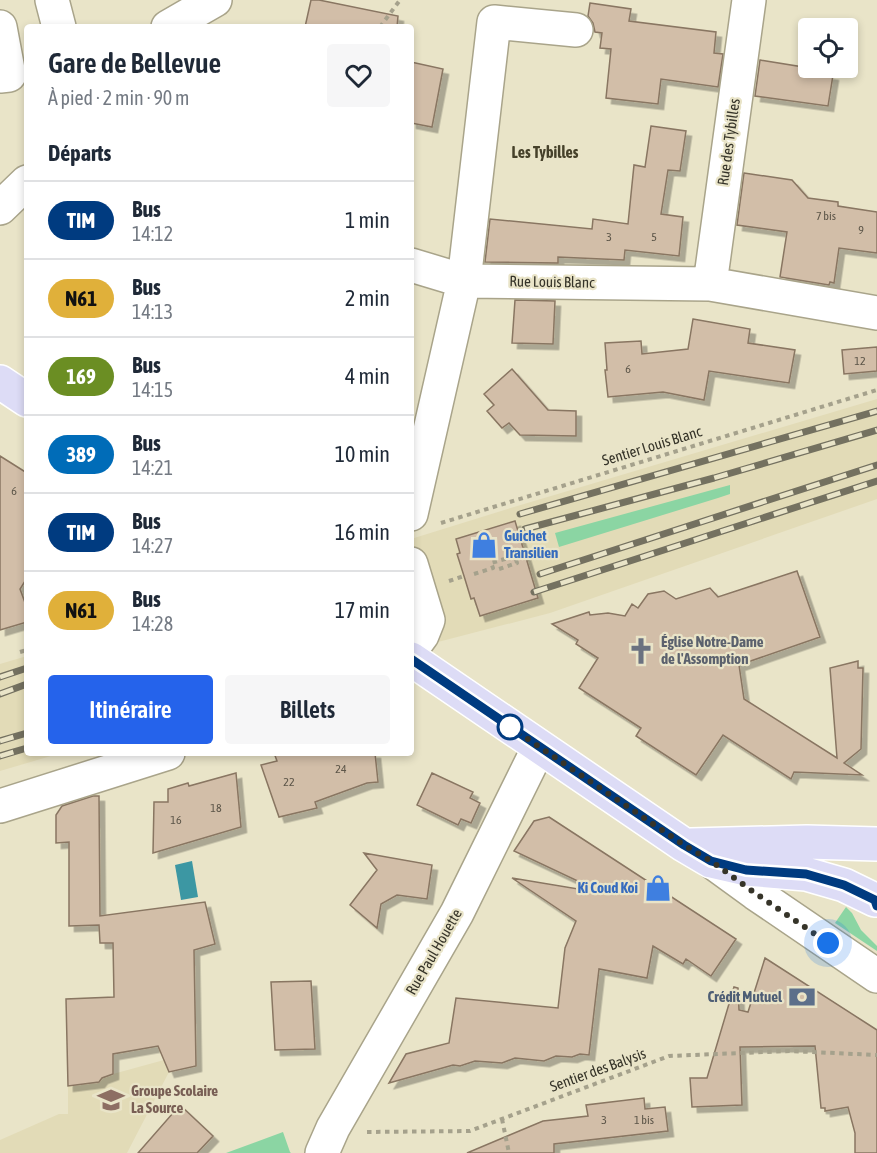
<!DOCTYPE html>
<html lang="fr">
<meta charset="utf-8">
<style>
:root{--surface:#fff;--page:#f6f6f7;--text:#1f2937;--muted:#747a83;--line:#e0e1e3;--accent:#2563eb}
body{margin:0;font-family:"Asap Condensed",sans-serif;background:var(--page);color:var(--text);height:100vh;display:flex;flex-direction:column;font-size:22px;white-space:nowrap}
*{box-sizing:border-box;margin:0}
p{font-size:20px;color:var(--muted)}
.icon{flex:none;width:33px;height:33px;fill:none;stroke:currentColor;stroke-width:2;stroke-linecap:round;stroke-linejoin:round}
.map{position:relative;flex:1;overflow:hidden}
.sheet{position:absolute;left:24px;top:24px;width:390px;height:732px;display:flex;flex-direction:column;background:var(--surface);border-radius:6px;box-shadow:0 3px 9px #0003}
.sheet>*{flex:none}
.badge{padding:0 12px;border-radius:20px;font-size:21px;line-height:39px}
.tools{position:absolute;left:798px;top:18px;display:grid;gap:12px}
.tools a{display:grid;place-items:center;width:60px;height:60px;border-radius:6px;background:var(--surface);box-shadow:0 3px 9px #0003;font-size:30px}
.you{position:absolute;width:30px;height:30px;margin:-15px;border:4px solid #fff;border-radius:50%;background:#1a73e8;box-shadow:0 0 0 9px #1a73e833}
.map>.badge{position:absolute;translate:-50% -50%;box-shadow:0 0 0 3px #fff}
h2{padding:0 24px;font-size:22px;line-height:54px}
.round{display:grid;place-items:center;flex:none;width:63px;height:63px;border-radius:6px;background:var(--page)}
.head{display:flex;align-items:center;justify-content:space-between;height:102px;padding:0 24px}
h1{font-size:28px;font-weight:600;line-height:45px}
.button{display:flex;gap:12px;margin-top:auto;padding:12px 24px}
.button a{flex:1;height:69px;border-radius:6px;background:var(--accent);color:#fff;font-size:24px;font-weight:600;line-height:69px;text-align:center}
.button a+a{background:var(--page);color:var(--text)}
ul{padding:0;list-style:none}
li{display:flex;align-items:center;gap:18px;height:78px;padding:0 24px;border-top:2px solid var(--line)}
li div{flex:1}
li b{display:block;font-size:22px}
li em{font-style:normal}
li .badge{min-width:66px;font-weight:700;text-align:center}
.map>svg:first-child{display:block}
.built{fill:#e2dbb7}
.green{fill:#8bd5a3}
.water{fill:#3c97a3}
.building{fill:#d2bea8;stroke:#897662;stroke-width:1.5;filter:url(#shadow)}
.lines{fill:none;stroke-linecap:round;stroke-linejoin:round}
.minor-casing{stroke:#a9a48a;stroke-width:36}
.major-casing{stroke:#fff;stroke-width:36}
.path{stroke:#a5a18c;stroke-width:4;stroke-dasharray:4.5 4.5;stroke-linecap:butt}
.minor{stroke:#fff;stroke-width:33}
.major{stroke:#dddcf6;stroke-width:33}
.rail-casing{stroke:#747160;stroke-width:7}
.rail{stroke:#e9e4c8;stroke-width:4.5;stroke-dasharray:14;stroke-linecap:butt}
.line-casing{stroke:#fff;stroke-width:14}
.line{stroke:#003b80;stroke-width:9}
.walk{stroke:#363429;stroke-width:6;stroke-dasharray:0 10.8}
.stop-dot{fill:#fff;stroke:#003b80;stroke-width:3}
.labels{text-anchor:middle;stroke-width:4.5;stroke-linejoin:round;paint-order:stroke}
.number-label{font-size:12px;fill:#5d5649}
.street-label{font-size:15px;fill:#363429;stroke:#e9e4c8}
.shop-label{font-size:15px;font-weight:bold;fill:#366cbe;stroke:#e9e4c8;text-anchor:start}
.worship-label{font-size:15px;font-weight:bold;fill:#5b616d;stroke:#e9e4c8;text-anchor:start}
.service-label{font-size:15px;font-weight:bold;fill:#4e5e75;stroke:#e9e4c8;text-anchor:end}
.education-label{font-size:15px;font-weight:bold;fill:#785e54;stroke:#e9e4c8;text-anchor:start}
.neighbourhood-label{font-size:16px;font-weight:bold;fill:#46412a;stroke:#e9e4c8}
</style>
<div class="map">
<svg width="877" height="1153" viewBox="0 0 877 1153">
<defs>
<filter id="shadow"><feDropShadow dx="5.5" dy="5.5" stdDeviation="0" flood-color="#0004"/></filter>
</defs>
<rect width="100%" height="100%" fill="#e9e4c8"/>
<!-- built -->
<path class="built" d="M877,399V499L550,613L411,649V539L514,507Z
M27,656V753H61L0,771V664Z
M164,1060L169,1072L127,1153H0V1140L59,1114H68V1086L99,1082L102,1078L113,1074Z"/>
<!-- green -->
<path class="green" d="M730,485V494L718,498L559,547L555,533Z
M846,907L852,913L861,930L877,946V951L835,923Z
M283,1132L290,1152L291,1153H226Z"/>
<!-- water -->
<path class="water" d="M192,861L198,897L181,900L175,865Z"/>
<!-- building -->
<path class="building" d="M311,0H319L398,16L397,27H305Z
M590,3L631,9L629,21L716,32L714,53L723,54L718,87L661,79L658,104L606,98L611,49L600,48L602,33L595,32L593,23L588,16Z
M760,60L803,67V70L833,75L828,106L755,96Z
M411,62L443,69L432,127L411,123Z
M651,126L686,131L680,171L668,170L661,214L683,217L679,256L625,250L624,260L558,257V263L485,262L490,219L592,229L593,219L628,224L634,165L645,167Z
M744,173L792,180L808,198L838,202V206L877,212V253L839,248L834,283L830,282L829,285L780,277L787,232L737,225Z
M515,300L555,301L553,344L512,343Z
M693,319L750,329L748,343L795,350L789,383L709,371L704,400L663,392L608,397L605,370H607L605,343L641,341L642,354L688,349Z
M877,347V371L844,374L842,350Z
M512,369L548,410L576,411V436L520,435L509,423L502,428L487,411L494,405L484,394Z
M0,456L27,473V578L20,589L27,608V622L0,630Z
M515,521L538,598L480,616L474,598L471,599L464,576L457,554L460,553L456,539Z
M797,571L820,637L739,665L744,699L837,758L830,668L858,661V668H863L861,749L844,763L862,775L794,772L791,779L723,735L696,775L636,736L641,728L579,688L598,658L576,644L578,640L552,624L589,612L590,615L608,613L625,616L632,604L638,608L648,594L664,591L676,599L710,588L718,597Z
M274,753H375L378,782L367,783L315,802L317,808L279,817L261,765L277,761Z
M236,773L241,827L153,853L154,802H168V789L188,783L189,786Z
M432,773L473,792L470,798L480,803L471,823L461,819L458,825L417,805Z
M93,796H99L100,916L205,902L215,944L194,950L196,1066L169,1072L158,1046L113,1054V1074L102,1078L99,1082L68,1086L66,999L114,997L113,943H100L99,925L69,926V842L56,843V815L62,806Z
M549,817L736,939L711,976L686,959L683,964L653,946L647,978L599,969L589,1055L580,1054L572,1057L556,1056L544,1061L515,1058L502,1063L475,1061L460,1066L453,1065L389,1083L406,1054L449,1043L456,998L558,1008L565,948L576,921L512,878L596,892L597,890L514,851L534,821Z
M364,853L432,865L427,899L397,895L381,904L377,928L350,905L377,870Z
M765,958L877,1030V1153H855V1133L848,1107L825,1111V1108H821L815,1046L740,1047L742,1105L692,1107L690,1078H707L734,987L738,988L739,1010L748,1012Z
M311,981L315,1049L275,1050L271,982Z
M644,1098L645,1109L665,1107L668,1131L554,1144V1153H467L543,1121L588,1116L586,1105Z
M180,1105L213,1136L197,1153H138Z"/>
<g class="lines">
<defs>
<path id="minor" d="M52,0L59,27
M0,27L9,75L0,76
M168,27L215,0
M0,208L27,182
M411,265L464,281L494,22L576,30
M710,284L749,0
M411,514L464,281L710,284L877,313
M411,564L428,620L422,635L411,650
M0,806L168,753
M711,861L755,893L877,976
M322,1153L333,1128L457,913L539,747"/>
<path id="major" d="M0,382L27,400
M411,659L684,845L711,861L746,869L806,874L844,885L875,900
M691,845L807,842L877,844"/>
</defs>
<!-- minor casing -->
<use href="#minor" class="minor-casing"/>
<!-- major casing -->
<use href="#major" class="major-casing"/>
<!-- path -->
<path class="path" d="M380,27L400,0
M441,523L877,390
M474,574L493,568L491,563L515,556L517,563L499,569
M449,581L464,576
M20,652L27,650
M502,1119L509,1153
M367,1132L470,1131L669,1056L789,1051L877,1055"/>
<!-- minor -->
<use href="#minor" class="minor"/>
<!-- major -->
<use href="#major" class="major"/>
<defs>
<path id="rail" d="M520,514L877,411
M525,529L714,478L877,430
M540,574L877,465
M534,592L877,481
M0,677L27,668
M0,694L27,684
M0,741L27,733
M0,756L27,748"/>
</defs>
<!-- rail casing -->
<use href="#rail" class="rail-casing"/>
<!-- rail -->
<use href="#rail" class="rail"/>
</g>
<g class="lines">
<defs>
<path id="line" d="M411,659L684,845L711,861L746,870L806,874L844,885L875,900L877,906"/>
</defs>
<!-- line casing -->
<use href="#line" class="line-casing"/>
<!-- line -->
<use href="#line" class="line"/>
<!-- walk -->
<path class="walk" d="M510,727L684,845L711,861L755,893L828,943"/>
</g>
<!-- icons -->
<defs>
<symbol id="shop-bare" viewBox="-9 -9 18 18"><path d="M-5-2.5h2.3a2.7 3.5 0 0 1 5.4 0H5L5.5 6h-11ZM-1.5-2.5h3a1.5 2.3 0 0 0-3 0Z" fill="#3f7fe0" stroke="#e9e4c8" stroke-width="2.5" paint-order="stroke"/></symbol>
<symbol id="church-bare" viewBox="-9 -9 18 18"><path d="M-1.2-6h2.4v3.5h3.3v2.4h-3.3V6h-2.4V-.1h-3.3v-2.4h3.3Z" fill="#6b7280" stroke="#e9e4c8" stroke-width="2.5" paint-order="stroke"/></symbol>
<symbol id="bank-bare" viewBox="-9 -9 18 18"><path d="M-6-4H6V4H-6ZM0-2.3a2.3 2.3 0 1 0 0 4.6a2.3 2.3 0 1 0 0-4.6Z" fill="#5c6f8a" stroke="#e9e4c8" stroke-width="2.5" paint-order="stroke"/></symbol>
<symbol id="school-bare" viewBox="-9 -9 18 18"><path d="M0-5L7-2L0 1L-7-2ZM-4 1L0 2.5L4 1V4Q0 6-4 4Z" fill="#8d6e63" stroke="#e9e4c8" stroke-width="2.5" paint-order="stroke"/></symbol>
</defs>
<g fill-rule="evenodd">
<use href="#shop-bare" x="465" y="526" width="38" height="38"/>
<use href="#church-bare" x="622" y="632" width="38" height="38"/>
<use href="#shop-bare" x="639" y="869" width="38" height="38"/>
<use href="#bank-bare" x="783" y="978" width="38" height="38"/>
<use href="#school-bare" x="92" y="1081" width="38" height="38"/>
</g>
<!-- markers -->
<circle class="stop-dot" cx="510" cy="727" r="12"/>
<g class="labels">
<!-- number labels -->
<g class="number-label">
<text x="826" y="220">7 bis</text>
<text x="861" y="234">9</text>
<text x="609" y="241">3</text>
<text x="654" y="241">5</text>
<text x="860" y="365">12</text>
<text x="628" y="373">6</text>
<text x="14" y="495">6</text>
<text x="341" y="773">24</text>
<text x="289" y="786">22</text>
<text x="216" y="812">18</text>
<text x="176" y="824">16</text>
<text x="604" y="1124">3</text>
<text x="644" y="1124">1 bis</text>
</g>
<!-- street labels -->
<g class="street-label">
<text transform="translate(729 142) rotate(-82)" y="5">Rue des Tybilles</text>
<text transform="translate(552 282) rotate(1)" y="5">Rue Louis Blanc</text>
<text transform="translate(652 446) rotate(-17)" y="5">Sentier Louis Blanc</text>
<text transform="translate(434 952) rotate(-60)" y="5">Rue Paul Houette</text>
<text transform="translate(598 1070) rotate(-20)" y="5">Sentier des Balysis</text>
</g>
<!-- shop labels -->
<g class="shop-label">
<text x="504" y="541">Guichet<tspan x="504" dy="17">Transilien</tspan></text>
<text x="638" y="893" text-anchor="end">Ki Coud Koi</text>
</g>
<!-- worship labels -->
<g class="worship-label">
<text x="661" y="647">Église Notre-Dame<tspan x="661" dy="17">de l'Assomption</tspan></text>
</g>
<!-- service labels -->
<g class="service-label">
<text x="782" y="1002">Crédit Mutuel</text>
</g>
<!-- education labels -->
<g class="education-label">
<text x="131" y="1096">Groupe Scolaire<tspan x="131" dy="17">La Source</tspan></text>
</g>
<!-- neighbourhood labels -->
<g class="neighbourhood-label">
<text x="545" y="158">Les Tybilles</text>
</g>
</g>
</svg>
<div class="tools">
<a><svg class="icon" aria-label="locate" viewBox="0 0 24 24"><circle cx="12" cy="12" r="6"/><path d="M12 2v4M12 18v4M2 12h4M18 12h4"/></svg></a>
</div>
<div class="you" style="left:828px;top:943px"></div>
<section class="sheet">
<div class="head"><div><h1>Gare de Bellevue</h1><p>À pied · 2 min · 90 m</p></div><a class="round"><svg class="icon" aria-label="heart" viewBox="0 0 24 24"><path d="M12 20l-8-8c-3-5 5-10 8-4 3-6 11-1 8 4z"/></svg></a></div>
<h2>Départs</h2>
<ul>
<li><span class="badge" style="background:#003b80;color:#fff">TIM</span><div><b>Bus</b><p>14:12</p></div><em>1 min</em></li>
<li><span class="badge" style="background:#e0b03a;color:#111">N61</span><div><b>Bus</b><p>14:13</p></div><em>2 min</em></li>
<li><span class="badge" style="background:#6b8e23;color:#fff">169</span><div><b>Bus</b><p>14:15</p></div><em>4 min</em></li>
<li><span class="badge" style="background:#006cb8;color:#fff">389</span><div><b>Bus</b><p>14:21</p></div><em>10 min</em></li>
<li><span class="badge" style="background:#003b80;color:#fff">TIM</span><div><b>Bus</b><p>14:27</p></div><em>16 min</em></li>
<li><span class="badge" style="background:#e0b03a;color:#111">N61</span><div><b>Bus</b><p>14:28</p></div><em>17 min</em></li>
</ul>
<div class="button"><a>Itinéraire</a><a>Billets</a></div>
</section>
</div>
